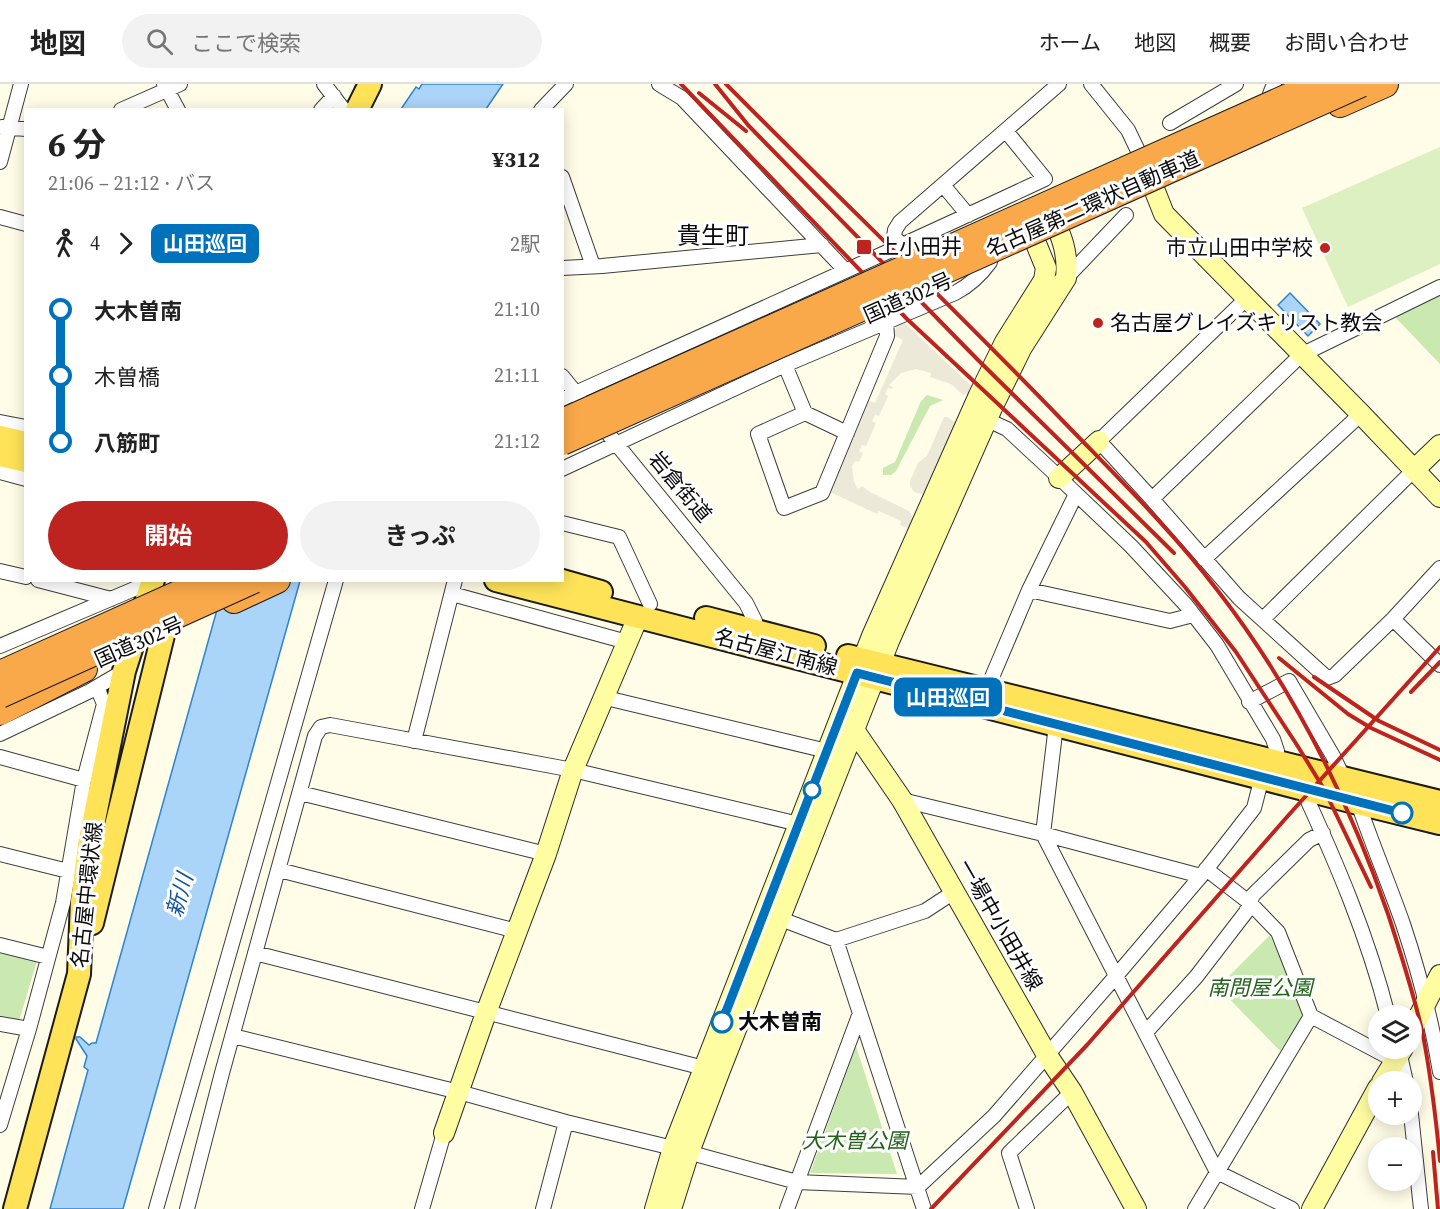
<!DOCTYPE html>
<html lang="ja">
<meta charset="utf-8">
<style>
:root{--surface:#fff;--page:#f2f2f2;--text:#222;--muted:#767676;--line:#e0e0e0;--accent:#bd241f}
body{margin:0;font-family:"Source Serif 4","Noto Sans JP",serif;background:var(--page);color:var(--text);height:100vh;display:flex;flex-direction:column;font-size:22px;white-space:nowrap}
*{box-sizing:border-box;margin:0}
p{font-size:20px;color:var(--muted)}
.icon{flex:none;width:33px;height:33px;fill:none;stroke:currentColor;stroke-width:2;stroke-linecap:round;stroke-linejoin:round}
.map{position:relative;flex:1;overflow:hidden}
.sheet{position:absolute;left:24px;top:24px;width:540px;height:474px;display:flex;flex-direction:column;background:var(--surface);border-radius:0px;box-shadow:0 3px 15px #0003}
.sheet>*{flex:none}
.badge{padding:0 12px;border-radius:9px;font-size:21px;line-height:39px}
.fabs{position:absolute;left:1368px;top:921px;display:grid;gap:12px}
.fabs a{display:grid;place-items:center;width:54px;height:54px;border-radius:50%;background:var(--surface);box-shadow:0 3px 15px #0003;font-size:30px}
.map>.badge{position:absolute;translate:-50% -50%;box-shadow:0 0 0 3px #fff}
.legs{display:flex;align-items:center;gap:9px;height:66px;padding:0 24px;font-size:20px}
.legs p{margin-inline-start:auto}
.overview{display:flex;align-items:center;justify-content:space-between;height:102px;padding:0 24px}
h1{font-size:33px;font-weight:700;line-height:45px}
.button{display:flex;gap:12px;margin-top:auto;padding:12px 24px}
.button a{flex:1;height:69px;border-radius:36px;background:var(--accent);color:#fff;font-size:24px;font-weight:700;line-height:69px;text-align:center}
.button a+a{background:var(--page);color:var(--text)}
ul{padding:0 24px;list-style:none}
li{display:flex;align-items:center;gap:21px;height:66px;font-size:22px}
li i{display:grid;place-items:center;width:9px;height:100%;margin:0 8px;background:currentColor}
li i::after{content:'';width:15px;height:15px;margin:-8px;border:4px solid;border-radius:50%;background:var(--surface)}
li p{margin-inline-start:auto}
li:first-child i{background:linear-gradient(#0000 50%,currentColor 0)}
li:last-child i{background:linear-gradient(currentColor 50%,#0000 0)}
header{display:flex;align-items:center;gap:36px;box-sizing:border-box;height:84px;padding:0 30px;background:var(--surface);border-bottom:2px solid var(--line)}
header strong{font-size:28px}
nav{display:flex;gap:33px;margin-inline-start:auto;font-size:21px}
.search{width:420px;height:54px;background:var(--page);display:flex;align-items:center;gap:15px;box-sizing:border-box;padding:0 21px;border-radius:33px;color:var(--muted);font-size:22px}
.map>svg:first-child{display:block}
.green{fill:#c9e9b0}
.pitch{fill:#ddf0c2}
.plaza{fill:#ede9d8}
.water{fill:#aad4f8;stroke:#2e83d1;stroke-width:1.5}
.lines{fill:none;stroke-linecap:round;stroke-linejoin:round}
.street-casing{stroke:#3d3d3d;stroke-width:16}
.secondary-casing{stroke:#2c2c2c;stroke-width:22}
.primary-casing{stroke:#1b1b1b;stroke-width:26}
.highway-casing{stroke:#1b1b1b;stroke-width:28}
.street{stroke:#fff;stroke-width:14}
.secondary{stroke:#fffda2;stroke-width:20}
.primary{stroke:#fee358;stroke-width:22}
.highway{stroke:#faa94a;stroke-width:26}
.rail{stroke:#bd241f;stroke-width:4}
.highway-bridge-casing{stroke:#1b1b1b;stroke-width:28;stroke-linecap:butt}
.highway-bridge{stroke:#faa94a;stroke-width:26}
.line-1-casing{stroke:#fff;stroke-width:14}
.line-1{stroke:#0072bc;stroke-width:9}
.poi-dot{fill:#bd241f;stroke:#fff;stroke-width:2}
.stop-1-dot{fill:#fff;stroke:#0072bc;stroke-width:3}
.labels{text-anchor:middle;stroke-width:6;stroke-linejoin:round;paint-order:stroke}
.street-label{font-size:21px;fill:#0a0a0a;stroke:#fff}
.poi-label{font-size:21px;fill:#0a0a0a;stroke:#fff;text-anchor:start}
.park-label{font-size:21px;font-style:italic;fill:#226219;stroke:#fff}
.stop-label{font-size:21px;font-weight:bold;fill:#0a0a0a;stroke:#fff;text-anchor:start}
.water-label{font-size:22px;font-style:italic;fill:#11549e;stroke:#fff}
.quarter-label{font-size:24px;fill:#0a0a0a;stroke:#fff}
</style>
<header>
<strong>地図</strong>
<div class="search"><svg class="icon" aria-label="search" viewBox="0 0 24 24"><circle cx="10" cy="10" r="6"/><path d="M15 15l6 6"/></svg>ここで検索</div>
<nav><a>ホーム</a><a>地図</a><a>概要</a><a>お問い合わせ</a></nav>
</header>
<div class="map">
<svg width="1440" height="1125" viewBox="0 0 1440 1125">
<rect width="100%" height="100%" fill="#fffce7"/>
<!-- green -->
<path class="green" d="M1440,209V280L1395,233Z
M927,311L943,316L930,322L896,387L891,391H883V384L895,378L921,317Z
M1270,851L1304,931L1280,967L1218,903Z
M0,869L37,877L19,937L0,934Z
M856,962L897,1090L810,1089Z"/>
<!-- pitch -->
<path class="pitch" d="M1440,63V180L1348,223L1302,124Z"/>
<!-- plaza -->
<path class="plaza" d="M903,237L968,299L975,303L972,308L963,311L951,300L930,293L931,289L924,287L916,285L901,289L889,301L893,303L892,305L888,304L885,310L888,312L879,332L875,331L872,337L876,339L866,362L862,361L859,367L863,369L859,378L855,377L852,382L854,398L858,405L862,402L870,408L909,427L913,434L912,446L900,441L901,437L879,427L877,430L828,407L831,396L835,398L849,366L845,364L846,359L851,360L864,329L860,326L865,315L875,319L903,256L893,251L898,239Z
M944,333H947L957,339L924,411L914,408L910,402V397L918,379L927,372Z"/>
<!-- water -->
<path class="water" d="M422,0H503L486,25H401L416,3L419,5Z
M1290,209L1320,240L1308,252L1278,221Z
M225,497H300L123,1125H50L88,986L84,983L87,972L76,955V953H80L89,961L92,959H96Z"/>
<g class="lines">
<defs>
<path id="street" d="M164,0L178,26
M324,0L344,26
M659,0L682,14L845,186
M1091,0L1128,46L1139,69
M1270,10L1274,0
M121,26L180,0
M321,26L334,12
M541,26L566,0
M1170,39L1236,0
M2,43L26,45
M0,78L21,0
M562,93L593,182
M943,101L968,131
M0,133L26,140
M903,162L894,153L895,146L900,138L1059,0
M562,184L602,182L822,161
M1066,194L1126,131
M1247,214L1099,357L1152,415L1239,514L1327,594L1335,591L1393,535L1440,484
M785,281L805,329
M562,292L580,314
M562,315C724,242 885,170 1045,95L1006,47
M979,332L1007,345L1048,383L1131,462L1186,521L1217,561L1273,655L1277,667V677
M597,336L746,519L755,537L754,545
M0,338L26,343
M847,349L805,329L758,350L784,424L822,409L887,252L886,237
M562,385L785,281L955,209C970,201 980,192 990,178
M0,388L26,395
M1152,415L1301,271L1440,203
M562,439L619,453L650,520
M1204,475L1361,330
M0,487L26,493
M38,496L111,515
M1029,506L1170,537L1193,531
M452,510L627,558
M1263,535L1414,386
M1393,535L1440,581
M0,562L153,497
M987,605L1029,506L1076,410
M602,613L827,667
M1249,618L1289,597L1333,672L1343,693
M1056,641L1043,750L1217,1088L1292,1125
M0,650L90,607L124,587
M414,657L455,496
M0,673L84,696
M1302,704C1336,778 1368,852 1388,932
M300,709L546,770
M902,716L1043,750L1201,792
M1358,719C1372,760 1389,800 1403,840C1419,888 1432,938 1440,988
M0,770L68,787
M1206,785L1250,819L1278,848L1311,932L1394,976
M279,786L517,847
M773,832L836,856L925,827L954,808
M836,856L924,1125
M0,861L48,873
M255,869L704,984
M0,940L29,945
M1146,948L1196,893L1246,828L1253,811L1309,756L1323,749
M233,952L459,1008L566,1038L673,1064L797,1098L918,1103L994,1032L1116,892L1201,792L1254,724L1262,693
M1399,967L1406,998
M1411,1030L1421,1125
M0,1041L29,945L63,819L84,696L104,620L97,603
M156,1125L336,496
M187,1125L222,989L315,652L321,643L330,641L573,686L799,740
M422,1125L444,1049
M543,1125L566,1038
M787,1125L860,929
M1027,1125L1009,1069L1072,1008
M1195,1125L1311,932"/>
<path id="secondary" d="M1145,82L1164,130L1361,330L1440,413
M1414,386L1440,361
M1059,394L1099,357
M854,646L902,716L1047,971L1072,1008L1136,1125
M1412,946L1440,891
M1382,998L1403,964
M444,1049L486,929L546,770L573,686L638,533
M655,1125L673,1064L872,552L979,311L1005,258L1044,196L1046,184L1026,135
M671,1125L689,1068L720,986L889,557L992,324L1022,263L1066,194C1069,168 1060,148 1049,125
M1312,1125L1378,1004"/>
<path id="primary" d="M357,26L370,0
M0,353L26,359
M0,371L26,377
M496,496L1358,719L1440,739
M559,496L601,508
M706,534L814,562
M848,572L1440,718
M92,839L164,547
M15,1125L79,890L82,817L89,761L124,587L153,496"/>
<path id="highway" d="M1340,20L1385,0
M234,516L277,496
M0,628L84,585"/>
</defs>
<!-- street casing -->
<use href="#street" class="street-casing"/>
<!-- secondary casing -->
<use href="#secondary" class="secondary-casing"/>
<!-- primary casing -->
<use href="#primary" class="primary-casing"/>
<!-- highway casing -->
<use href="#highway" class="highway-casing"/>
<!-- street -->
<use href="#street" class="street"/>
<!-- secondary -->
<use href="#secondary" class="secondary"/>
<!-- primary -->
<use href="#primary" class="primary"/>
<!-- highway -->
<use href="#highway" class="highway"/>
<!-- rail -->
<path class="rail" d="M681,0L907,235L1146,458L1185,503L1236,568L1297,661L1324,705L1371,803
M715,0L748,41L978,276L1174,469
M726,0C837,112 951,221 1061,335C1114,390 1171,445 1218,507C1293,604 1348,714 1388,830C1401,870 1414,910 1423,951C1431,993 1436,1035 1440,1077
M699,9L746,47
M1279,574L1348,630L1371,644L1440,676
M1314,593L1379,637L1440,666
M1411,608L1440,578
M1433,1068L1438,1125
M931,1125L1087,961L1286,734L1440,563"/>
<defs>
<path id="highway-bridge" d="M562,338L1317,0
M562,358L1361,0
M0,590L209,496
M0,611L254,496"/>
</defs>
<!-- highway-bridge casing -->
<use href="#highway-bridge" class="highway-bridge-casing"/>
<!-- highway-bridge -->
<use href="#highway-bridge" class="highway-bridge"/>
</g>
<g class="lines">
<defs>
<path id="line-1" d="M722,938L857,589L1402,729"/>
</defs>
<!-- line-1 casing -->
<use href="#line-1" class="line-1-casing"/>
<!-- line-1 -->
<use href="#line-1" class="line-1"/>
</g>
<!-- markers -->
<g class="poi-dot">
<rect x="856" y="155" width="16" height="16" rx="3"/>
<circle cx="1325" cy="164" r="6"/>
<circle cx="1098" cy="239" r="6"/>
</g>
<g class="stop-1-dot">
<circle cx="812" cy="706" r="8"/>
<circle cx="1402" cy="729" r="10"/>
<circle cx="722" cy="938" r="10"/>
</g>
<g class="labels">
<!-- street labels -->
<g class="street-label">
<text transform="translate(1093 120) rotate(-24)" y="7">名古屋第二環状自動車道</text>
<text transform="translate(908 214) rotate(-24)" y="7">国道302号</text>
<text transform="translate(680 403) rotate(50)" y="7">岩倉街道</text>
<text transform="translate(139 558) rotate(-24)" y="7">国道302号</text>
<text transform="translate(776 568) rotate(15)" y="7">名古屋江南線</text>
<text transform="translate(87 811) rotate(-84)" y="7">名古屋中環状線</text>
<text transform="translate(1000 841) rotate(60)" y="7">一場中小田井線</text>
</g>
<!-- poi labels -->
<g class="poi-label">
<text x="878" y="170">上小田井</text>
<text x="1313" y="171" text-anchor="end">市立山田中学校</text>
<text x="1110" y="246">名古屋グレイズキリスト教会</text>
</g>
<!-- park labels -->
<g class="park-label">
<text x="1260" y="911">南問屋公園</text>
<text x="855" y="1064">大木曽公園</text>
</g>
<!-- stop labels -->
<g class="stop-label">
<text x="738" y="945">大木曽南</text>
</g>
<!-- water labels -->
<g class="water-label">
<text transform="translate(179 811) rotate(-74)" y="8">新川</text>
</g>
<!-- quarter labels -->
<g class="quarter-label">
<text x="713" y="160">貴生町</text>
</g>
</g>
</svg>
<div class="fabs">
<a><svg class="icon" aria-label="layers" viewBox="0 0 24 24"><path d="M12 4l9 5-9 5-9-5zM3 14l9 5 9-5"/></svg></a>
<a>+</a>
<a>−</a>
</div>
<b class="badge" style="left:948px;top:613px;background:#0072bc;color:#fff">山田巡回</b>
<section class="sheet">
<div class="overview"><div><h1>6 分</h1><p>21:06 – 21:12 · バス</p></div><b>¥312</b></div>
<div class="legs"><svg class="icon" aria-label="walk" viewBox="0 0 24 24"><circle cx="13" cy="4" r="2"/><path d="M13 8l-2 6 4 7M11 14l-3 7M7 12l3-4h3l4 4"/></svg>4<svg class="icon" aria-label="forward" viewBox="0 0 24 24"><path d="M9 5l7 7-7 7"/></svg><b class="badge" style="background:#0072bc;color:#fff">山田巡回</b><p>2駅</p></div>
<ul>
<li><i style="color:#0072bc"></i><b>大木曽南</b><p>21:10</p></li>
<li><i style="color:#0072bc"></i><span>木曽橋</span><p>21:11</p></li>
<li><i style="color:#0072bc"></i><b>八筋町</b><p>21:12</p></li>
</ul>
<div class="button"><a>開始</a><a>きっぷ</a></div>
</section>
</div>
